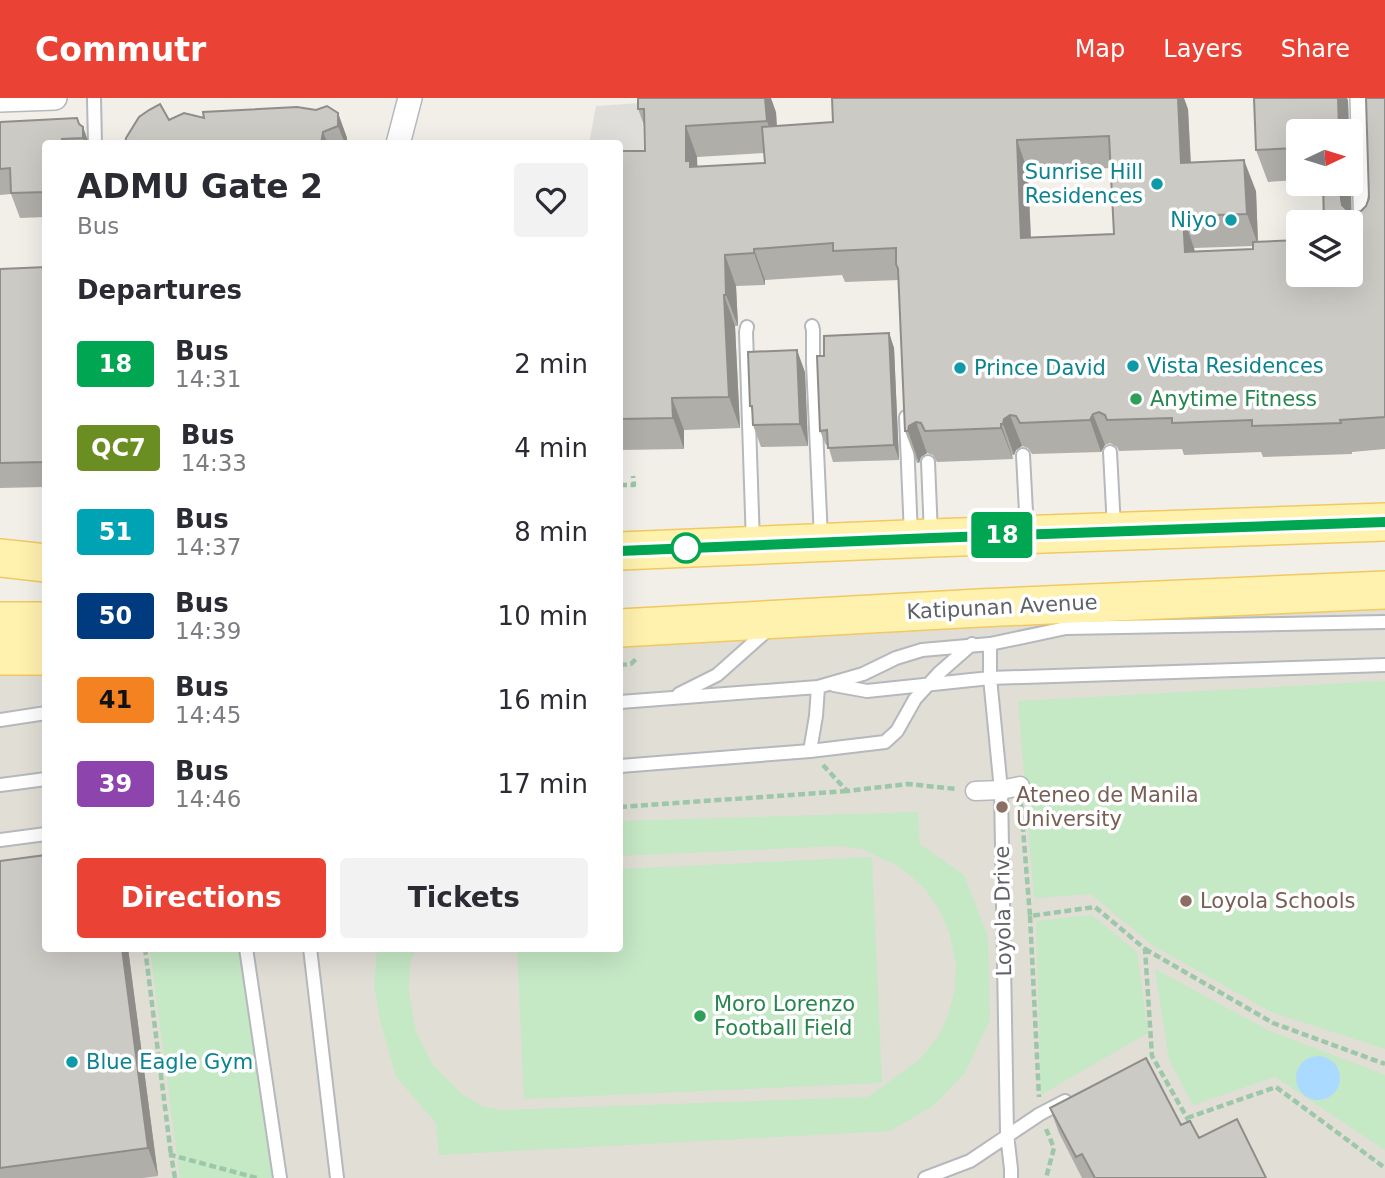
<!DOCTYPE html>
<style>
:root{--surface:#fff;--page:#f2f2f3;--text:#2b2b33;--muted:#7c7c81;--accent:#ea4335}
body{margin:0;font-family:"DejaVu Sans",sans-serif;background:var(--page);color:var(--text);height:100vh;display:flex;flex-direction:column;font-size:26px;white-space:nowrap}
*{box-sizing:border-box;margin:0}
p{font-size:23px;color:var(--muted)}
.icon{flex:none;width:38px;height:38px;fill:none;stroke:currentColor;stroke-width:2;stroke-linecap:round;stroke-linejoin:round}
.map{position:relative;flex:1;overflow:hidden}
.drawer{position:absolute;left:42px;top:42px;width:581px;height:812px;display:flex;flex-direction:column;background:var(--surface);border-radius:7px;box-shadow:0 7px 28px #0002}
.drawer>*{flex:none}
.badge{padding:0 14px;border-radius:5px;font-size:24px;line-height:46px}
.needle{width:46px;rotate:86deg}
.tools{position:absolute;left:1286px;top:21px;display:grid;gap:14px}
.tools a{display:grid;place-items:center;width:77px;height:77px;border-radius:7px;background:var(--surface);box-shadow:0 7px 28px #0002;font-size:35px}
.map>.badge{position:absolute;translate:-50% -50%;box-shadow:0 0 0 4px #fff}
h2{padding:0 35px;font-size:26px;line-height:63px}
.round{display:grid;place-items:center;flex:none;width:74px;height:74px;border-radius:7px;background:var(--page)}
.headline{display:flex;align-items:center;justify-content:space-between;height:119px;padding:0 35px}
h1{font-size:33px;font-weight:800;line-height:52px}
.button{display:flex;gap:14px;margin-top:auto;padding:14px 35px}
.button a{flex:1;height:80px;border-radius:7px;background:var(--accent);color:#fff;font-size:28px;font-weight:800;line-height:80px;text-align:center}
.button a+a{background:var(--page);color:var(--text)}
ul{padding:0;list-style:none}
li{display:flex;align-items:center;gap:21px;height:84px;padding:0 35px}
li div{flex:1}
li b{display:block;font-size:26px}
li em{font-style:normal}
li .badge{min-width:77px;font-weight:700;text-align:center}
header{display:flex;align-items:center;gap:42px;box-sizing:border-box;height:98px;padding:0 35px;background:var(--accent);color:#fff}
header strong{font-size:33px}
nav{display:flex;gap:38px;margin-inline-start:auto;font-size:24px}
.map>svg:first-child{display:block}
.industrial{fill:#e0deda}
.education{fill:#e1ded6}
.green{fill:#c5e8c5}
.water{fill:#aadaff}
.lines{fill:none;stroke-linecap:round;stroke-linejoin:round}
.service-casing{stroke:#b5b8bc;stroke-width:16}
.pedestrian-casing{stroke:#b5b8bc;stroke-width:21}
.minor-casing{stroke:#b5b8bc;stroke-width:26}
.primary-casing{stroke:#f2c960;stroke-width:40}
.path{stroke:#9cc7a9;stroke-width:4.5;stroke-dasharray:7 3.5;stroke-linecap:butt}
.service{stroke:#fff;stroke-width:12}
.pedestrian{stroke:#fff;stroke-width:18}
.minor{stroke:#fff;stroke-width:23}
.primary{stroke:#fff2af;stroke-width:37}
.wall{fill:#afaea9;fill-rule:evenodd}
.shaded-wall{fill:#8f8d8a}
.building{fill:#cccac5;stroke:#8f8d8a;stroke-width:2;fill-rule:evenodd}
.line-casing{stroke:#fff;stroke-width:16}
.line{stroke:#00a651;stroke-width:10}
.culture-dot{fill:#0f9aa8;stroke:#fff;stroke-width:2.5}
.leisure-dot{fill:#2e9e5b;stroke:#fff;stroke-width:2.5}
.stop-dot{fill:#fff;stroke:#00a651;stroke-width:3.5}
.education-dot{fill:#8d6e63;stroke:#fff;stroke-width:2.5}
.labels{text-anchor:middle;stroke-width:7;stroke-linejoin:round;paint-order:stroke}
.culture-label{font-size:21px;fill:#0d838f;stroke:#fff;text-anchor:start}
.leisure-label{font-size:21px;fill:#27864d;stroke:#fff;text-anchor:start}
.street-label{font-size:21px;fill:#5f6368;stroke:#fff}
.education-label{font-size:21px;fill:#785e54;stroke:#fff;text-anchor:start}
</style>
<header>
<strong>Commutr</strong>
<nav><a>Map</a><a>Layers</a><a>Share</a></nav>
</header>
<div class="map">
<svg width="1385" height="1080" viewBox="0 0 1385 1080">
<rect width="100%" height="100%" fill="#f1efe8"/>
<!-- industrial -->
<path class="industrial" d="M642,5L647,181L620,182V46H589L596,8Z"/>
<!-- education -->
<path class="education" d="M1385,507V1080H0V567H45L46,850H620V546Z"/>
<!-- green -->
<path class="green" d="M1385,583V951L1271,914L1152,847L1091,796L1034,800L1018,603Z
M918,714L920,746L964,777L988,838L990,922L965,975L933,1008L890,1033L439,1057L436,1025L396,979L380,922L374,886L377,851H415L410,865L409,896L416,933L433,967L462,996L482,1008L504,1012L868,999L920,961L939,937L948,917L955,891L956,866L949,834L940,813L926,792L911,778L894,766L862,751L838,748L620,758V723Z
M872,759L882,985L524,1001L517,851L620,850V771Z
M1092,817L1137,854L1148,935L1041,997L1036,823Z
M150,851H242L275,1080H180Z
M1155,871L1268,932L1385,977V1052L1275,979L1193,1007L1169,962Z"/>
<!-- water -->
<path class="water" d="M1296 980a22 22 0 1 1 44 0a22 22 0 1 1-44 0Z"/>
<g class="lines">
<defs>
<path id="service" d="M94,0L95,46
M812,228L813,232V265L821,440
M747,229L746,234L753,446
M906,319L911,437
M1110,354L1114,430
M1023,357L1027,433
M928,364L931,437
M990,546V580L1001,692L1007,1036L1011,1071V1080
M834,587L867,593L990,580L1385,567
M679,596L717,577L771,529
M620,604L818,589L863,576L896,560L922,552L990,546L1066,530L1385,524
M0,622L46,615
M810,653L816,618L818,589
M620,668L810,653L885,644L897,633L915,601L939,575L972,546
M0,687L46,681
M0,742L46,736
M246,850L280,1080
M310,850L337,1080
M925,1080L970,1063L1040,1016L1065,1003"/>
<path id="pedestrian" d="M975,693L1001,692L1020,688"/>
<path id="minor" d="M1362,0L1366,132
M0,2L55,0
M398,46L410,0"/>
<path id="primary" d="M620,453L932,440L1385,424
M0,460L46,465
M0,523H46
M620,530L979,510L1385,492
M0,558H46"/>
</defs>
<!-- service casing -->
<use href="#service" class="service-casing"/>
<!-- pedestrian casing -->
<use href="#pedestrian" class="pedestrian-casing"/>
<!-- minor casing -->
<use href="#minor" class="minor-casing"/>
<!-- primary casing -->
<use href="#primary" class="primary-casing"/>
<!-- path -->
<path class="path" d="M620,387H634L633,378
M620,567L631,566L638,559
M823,667L847,693L908,686L956,691
M1021,706L1030,818L1095,809L1145,851L1152,958L1191,1027
M620,709L847,693
M1030,818L1039,999
M145,850L171,1057
M1145,851L1273,925L1385,966
M1187,1020L1276,989L1385,1070
M1046,1031L1054,1050L1046,1080
M175,1080L171,1057L257,1080"/>
<!-- service -->
<use href="#service" class="service"/>
<!-- pedestrian -->
<use href="#pedestrian" class="pedestrian"/>
<!-- minor -->
<use href="#minor" class="minor"/>
<!-- primary -->
<use href="#primary" class="primary"/>
</g>
<!-- wall -->
<path class="wall" d="M1254,0H1347L1348,3L1349,33H1298V82L1268,84L1256,52Z
M1385,0V351L1352,354V356L1263,359L1261,354L1184,357L1182,351L1119,353L1117,349L1110,345L1105,347L1101,354L1032,356L1028,350L1022,348L1016,352L1014,357H1012L1013,361L937,364L933,357L927,355L921,359L919,365H917L905,333L899,182L845,184L842,177L765,182V187L736,188L738,228H735L740,330L684,332V351L620,352V53H645V30L638,11L776,14L777,28L1188,11L1191,64L1256,93L1258,144L1351,177L1323,86H1351V113L1356,114L1361,113L1366,108ZM764,55L765,65L697,69V59ZM1111,70L1114,136L1031,139L1028,74ZM1253,148V151L1195,153L1194,150Z
M316,12L338,15L347,40V46H125L169,22Z
M0,24L80,27L83,29L89,46H46V119L20,120L11,96L0,97Z
M0,160V171L46,169V389L0,390Z
M889,235L894,250L899,362L833,364L828,347H826L820,333L824,258Z
M805,274L808,348L761,349L753,327V315L750,308Z
M0,763L46,850H128L158,1078L143,1080H0Z
M1050,1010L1181,1027L1199,1040L1266,1080H1082L1059,1035Z"/>
<!-- shaded-wall -->
<path class="shaded-wall" d="M765,0H771L776,14L778,55L767,23Z
M1178,0H1184L1188,11L1192,96L1181,65Z
M1338,0H1347L1348,3L1349,33H1339Z
M338,15L347,40V46H345L338,28Z
M686,28L697,59L698,83L686,63Z
M83,29L89,46H85L83,40Z
M323,34L328,46H321Z
M1017,42L1028,74L1032,171L1021,140Z
M1244,62L1256,93L1258,147L1247,116Z
M1340,86H1351L1352,132L1341,101Z
M1183,118L1194,150L1196,185L1185,154Z
M754,151L765,182V187L754,155Z
M725,157L736,188L738,228L726,197Z
M724,197L735,228L740,330L729,299Z
M889,235L894,250L899,362L894,347Z
M797,252L805,274L808,348L800,326Z
M672,300L684,332V351L673,320Z
M1093,316L1105,347L1101,354L1090,322Z
M1010,317L1022,348L1016,352L1014,357L1003,326L1004,321Z
M916,324L927,355L921,359L919,365L908,333L909,328Z
M1001,326L1012,357L1013,361L1001,330Z
M43,354L46,361V370L43,364Z
M122,850H128L158,1078L148,1050Z"/>
<!-- building -->
<path class="building" d="M638,0H765L767,23L686,28V63H690V69L765,65L762,29L833,24L832,0H1178L1181,65L1244,62L1247,116L1183,118L1185,154L1253,151V144L1298,142V177H1351V124H1324L1323,86H1340L1341,101L1342,107L1347,112L1356,114L1361,113L1366,108L1369,100L1366,0H1385V319L1340,322L1341,325L1252,328V322L1172,325V320L1107,322L1105,317L1099,314L1093,316L1090,322L1020,325L1016,318L1010,317L1004,321L1003,326H1001V330L925,333L921,325L916,324L909,328L908,333H905L898,171L896,166V150L833,153V145L754,151V155L725,157L726,197H724L729,299L672,300L673,320L620,321V53H645L644,11H638ZM1109,38L1114,136L1021,140L1017,42Z
M1254,0H1338L1339,33H1298V50L1256,52Z
M160,6L169,22L184,15L204,20L203,14L297,9L316,12L327,8L338,15V28L323,34L321,46H125L126,40L139,19L149,12Z
M77,20L79,26L83,29V40L62,41V46H46V94L11,95L10,70L0,71V24Z
M46,169V354H43V364L0,365V171Z
M889,235L894,347L828,350L827,332L820,333L817,258H824V238Z
M797,252L800,326L753,327L752,308H750L748,254Z
M46,757V850H122L148,1050L0,1070V763Z
M1146,960L1181,1027L1190,1023L1199,1040L1237,1021L1266,1080H1095L1082,1056L1076,1059L1050,1010Z"/>
<g class="lines">
<defs>
<path id="line" d="M620,453L932,440L1385,424"/>
</defs>
<!-- line casing -->
<use href="#line" class="line-casing"/>
<!-- line -->
<use href="#line" class="line"/>
</g>
<!-- markers -->
<g class="culture-dot">
<circle cx="1157" cy="86" r="7"/>
<circle cx="1231" cy="122" r="7"/>
<circle cx="1133" cy="268" r="7"/>
<circle cx="960" cy="270" r="7"/>
<circle cx="72" cy="964" r="7"/>
</g>
<g class="leisure-dot">
<circle cx="1136" cy="301" r="7"/>
<circle cx="700" cy="918" r="7"/>
</g>
<circle class="stop-dot" cx="686" cy="450" r="14"/>
<g class="education-dot">
<circle cx="1002" cy="709" r="7"/>
<circle cx="1186" cy="803" r="7"/>
</g>
<g class="labels">
<!-- culture labels -->
<g class="culture-label">
<text x="1143" y="81" text-anchor="end">Sunrise Hill<tspan x="1143" dy="24">Residences</tspan></text>
<text x="1217" y="129" text-anchor="end">Niyo</text>
<text x="1147" y="275">Vista Residences</text>
<text x="974" y="277">Prince David</text>
<text x="86" y="971">Blue Eagle Gym</text>
</g>
<!-- leisure labels -->
<g class="leisure-label">
<text x="1150" y="308">Anytime Fitness</text>
<text x="714" y="913">Moro Lorenzo<tspan x="714" dy="24">Football Field</tspan></text>
</g>
<!-- street labels -->
<g class="street-label">
<text transform="translate(1002 509) rotate(-3)" y="7">Katipunan Avenue</text>
<text transform="translate(1003 813) rotate(-91)" y="7">Loyola Drive</text>
</g>
<!-- education labels -->
<g class="education-label">
<text x="1016" y="704">Ateneo de Manila<tspan x="1016" dy="24">University</tspan></text>
<text x="1200" y="810">Loyola Schools</text>
</g>
</g>
</svg>
<div class="tools">
<a><svg class="needle" viewBox="-14 -14 28 28"><path d="M0-13l5 13h-10z" fill="#e53935"/><path d="M0 13l5-13h-10z" fill="#7c7c81"/></svg></a>
<a><svg class="icon" aria-label="layers" viewBox="0 0 24 24"><path d="M12 4l9 5-9 5-9-5zM3 14l9 5 9-5"/></svg></a>
</div>
<b class="badge" style="left:1002px;top:437px;background:#00a651;color:#fff">18</b>
<section class="drawer">
<div class="headline"><div><h1>ADMU Gate 2</h1><p>Bus</p></div><a class="round"><svg class="icon" aria-label="heart" viewBox="0 0 24 24"><path d="M12 20l-8-8c-3-5 5-10 8-4 3-6 11-1 8 4z"/></svg></a></div>
<h2>Departures</h2>
<ul>
<li><span class="badge" style="background:#00a651;color:#fff">18</span><div><b>Bus</b><p>14:31</p></div><em>2 min</em></li>
<li><span class="badge" style="background:#6b8e23;color:#fff">QC7</span><div><b>Bus</b><p>14:33</p></div><em>4 min</em></li>
<li><span class="badge" style="background:#00a3b4;color:#fff">51</span><div><b>Bus</b><p>14:37</p></div><em>8 min</em></li>
<li><span class="badge" style="background:#003b80;color:#fff">50</span><div><b>Bus</b><p>14:39</p></div><em>10 min</em></li>
<li><span class="badge" style="background:#f58220;color:#111">41</span><div><b>Bus</b><p>14:45</p></div><em>16 min</em></li>
<li><span class="badge" style="background:#8e44ad;color:#fff">39</span><div><b>Bus</b><p>14:46</p></div><em>17 min</em></li>
</ul>
<div class="button"><a>Directions</a><a>Tickets</a></div>
</section>
</div>
